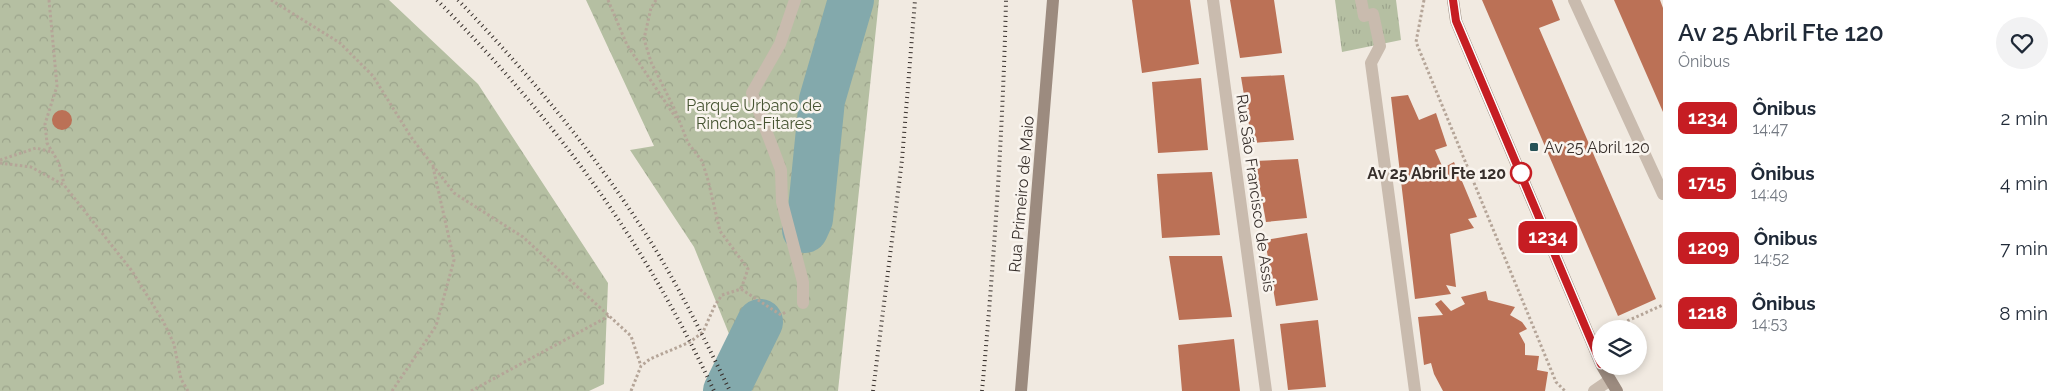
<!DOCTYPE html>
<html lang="pt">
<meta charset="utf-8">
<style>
:root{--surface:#fff;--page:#f2f2f3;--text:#1f2937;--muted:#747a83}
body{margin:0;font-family:Raleway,sans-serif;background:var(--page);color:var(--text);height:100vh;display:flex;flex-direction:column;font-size:19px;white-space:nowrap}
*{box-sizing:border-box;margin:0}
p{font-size:16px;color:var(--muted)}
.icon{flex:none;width:28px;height:28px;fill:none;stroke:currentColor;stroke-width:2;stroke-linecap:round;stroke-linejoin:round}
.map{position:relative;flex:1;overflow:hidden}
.details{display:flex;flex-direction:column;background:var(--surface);width:400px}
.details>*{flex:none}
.badge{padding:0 10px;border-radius:8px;font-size:18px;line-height:32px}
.buttons{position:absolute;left:1592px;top:320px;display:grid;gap:10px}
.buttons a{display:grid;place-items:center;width:55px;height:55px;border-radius:50%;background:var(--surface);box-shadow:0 2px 8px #0003;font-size:25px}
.map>.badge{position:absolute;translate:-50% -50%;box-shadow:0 0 0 2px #fff}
.round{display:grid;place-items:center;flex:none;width:52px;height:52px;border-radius:26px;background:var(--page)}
.overview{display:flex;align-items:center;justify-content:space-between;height:85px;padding:0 15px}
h1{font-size:24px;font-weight:600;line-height:38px}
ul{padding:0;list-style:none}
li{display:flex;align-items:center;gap:15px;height:65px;padding:0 15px}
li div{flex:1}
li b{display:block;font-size:19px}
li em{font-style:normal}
li .badge{min-width:55px;font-weight:700;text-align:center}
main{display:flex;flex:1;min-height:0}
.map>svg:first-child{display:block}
.grass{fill:url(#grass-tufts)}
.forest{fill:url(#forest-crowns)}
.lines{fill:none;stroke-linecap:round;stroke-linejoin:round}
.river{stroke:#83a9ac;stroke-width:46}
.building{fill:#bb7156}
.path{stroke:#b5a598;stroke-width:3;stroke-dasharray:2.5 2.5;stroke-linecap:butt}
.lane{stroke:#c9bbae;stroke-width:12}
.street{stroke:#c9bbae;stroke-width:12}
.secondary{stroke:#9c8b7f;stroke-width:12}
.rail{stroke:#38302c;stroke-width:4;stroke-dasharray:1 4;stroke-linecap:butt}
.line-casing{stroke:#fff;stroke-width:11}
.line{stroke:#c61d23;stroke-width:8}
.poi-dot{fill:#255156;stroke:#f9f4ee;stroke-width:2}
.stop-dot{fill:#fff;stroke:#c61d23;stroke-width:2.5}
.labels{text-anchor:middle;stroke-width:5;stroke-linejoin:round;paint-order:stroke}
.park-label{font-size:16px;fill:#465432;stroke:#f9f4ee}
.poi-label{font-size:16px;fill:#38302c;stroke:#f9f4ee;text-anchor:start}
.stop-label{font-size:16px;font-weight:bold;fill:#38302c;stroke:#f9f4ee;text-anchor:end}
.street-label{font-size:16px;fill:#38302c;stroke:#f9f4ee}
</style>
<main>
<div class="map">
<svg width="1663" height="391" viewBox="0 0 1663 391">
<defs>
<pattern id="grass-tufts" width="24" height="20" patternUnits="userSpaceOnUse" patternTransform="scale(1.25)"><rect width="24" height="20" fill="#b5bfa2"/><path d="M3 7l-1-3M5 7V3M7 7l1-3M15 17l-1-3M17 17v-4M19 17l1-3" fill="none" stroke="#9ca48c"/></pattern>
<pattern id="forest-crowns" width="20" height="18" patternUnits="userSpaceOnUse" patternTransform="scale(1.25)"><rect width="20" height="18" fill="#b5bfa2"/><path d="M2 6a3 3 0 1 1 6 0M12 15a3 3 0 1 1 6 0" fill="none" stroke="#9ca48c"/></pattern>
</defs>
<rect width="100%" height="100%" fill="#f1eae1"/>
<!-- grass -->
<path class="grass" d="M1335,0H1396L1401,40L1342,52Z"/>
<!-- forest -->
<path class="forest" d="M0,0H389L478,84L608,283L604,384L589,391H0Z
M586,0H879L838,391H752L694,247L630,150L654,146Z"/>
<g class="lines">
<!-- river -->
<path class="river" d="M805,230L810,219L822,100L851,0
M726,391L760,322"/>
</g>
<!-- building -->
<path class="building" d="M1132,0H1190L1199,64L1142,73Z
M1230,0H1274L1282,53L1240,58Z
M1482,0H1552L1560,20L1539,28L1656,299L1618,316Z
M1614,0H1660L1663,8V112Z
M1284,75L1294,140L1252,143L1241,77Z
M1201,78L1208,150L1158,153L1152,82Z
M1408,95L1419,120L1436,113L1447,146L1435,150L1443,168L1454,162L1477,217L1468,219L1474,228L1450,234L1456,287L1446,285L1451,294L1415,299L1391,97Z
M52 120a10 10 0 1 1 20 0a10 10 0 1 1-20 0Z
M1298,159L1307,218L1266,222L1255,161Z
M1212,172L1220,235L1162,238L1157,174Z
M1307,233L1318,300L1276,306L1265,240Z
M1169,256H1222L1232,317L1179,320Z
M1486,291L1488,300L1515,307L1510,315L1522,322L1527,329L1519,333L1525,344V355L1539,356L1537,370L1548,372L1545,391H1443L1434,374L1431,363L1424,365L1418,317L1443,315L1435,304L1441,300L1451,311L1465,304L1461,297Z
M1318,320L1326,387L1288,390L1280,324Z
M1234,339L1240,391H1182L1178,345Z"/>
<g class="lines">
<!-- path -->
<path class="path" d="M49,0L57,86L45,124L47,143L59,163L64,184
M271,0L340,43L373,76L411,137L454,193L523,237L631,336L641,366
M608,0L627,45L676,118
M656,0L651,8L644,39L651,62L675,110L688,143L702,161L708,180L720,231L748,269L741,289
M1424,0L1416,42L1556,382L1565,391
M0,160L36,148L52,152
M0,163L31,167L64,185L132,271L163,321L174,344L181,379L188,391
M1609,329L1663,305
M392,391L436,326L454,260L433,167
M471,391L609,316
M631,391L641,366L650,359L690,342L703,332L715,305L722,295L741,289L781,315L787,311"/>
<!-- lane -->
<path class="lane" d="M795,0L780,44L752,93L781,170L782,202L803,282V303"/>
<!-- street -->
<path class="street" d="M1213,0L1266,391
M1361,0L1364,16L1373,14L1380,46L1371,63L1415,391
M1574,0L1663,194
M1594,391L1610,380"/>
<!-- secondary -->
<path class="secondary" d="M1453,0L1456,21L1601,364
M1602,366L1617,391
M1021,391L1053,0"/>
<!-- rail -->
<path class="rail" d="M437,0C555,120 643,238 714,391
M458,0C531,76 598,157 654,247C682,293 706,342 730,391
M873,391L902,160L915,0
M982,391C994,261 1003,131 1006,0"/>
</g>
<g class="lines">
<defs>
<path id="line" d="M1453,0L1456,21L1601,364"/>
</defs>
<!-- line casing -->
<use href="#line" class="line-casing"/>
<!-- line -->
<use href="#line" class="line"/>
</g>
<!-- markers -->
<rect class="poi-dot" x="1529" y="142" width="10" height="10" rx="2.5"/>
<circle class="stop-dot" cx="1521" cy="173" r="10"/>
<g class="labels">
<!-- park labels -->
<g class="park-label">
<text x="754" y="111">Parque Urbano de<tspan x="754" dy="18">Rinchoa-Fitares</tspan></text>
</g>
<!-- poi labels -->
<g class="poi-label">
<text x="1544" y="153">Av 25 Abril 120</text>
</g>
<!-- stop labels -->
<g class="stop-label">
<text x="1506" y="179">Av 25 Abril Fte 120</text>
</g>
<!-- street labels -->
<g class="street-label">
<text transform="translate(1256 193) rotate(82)" y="6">Rua São Francisco de Assis</text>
<text transform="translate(1021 194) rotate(-85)" y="6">Rua Primeiro de Maio</text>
</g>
</g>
</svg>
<div class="buttons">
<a><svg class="icon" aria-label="layers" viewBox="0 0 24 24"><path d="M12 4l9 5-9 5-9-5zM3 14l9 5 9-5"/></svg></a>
</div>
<b class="badge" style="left:1548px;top:237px;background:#c61d23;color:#fff">1234</b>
</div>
<section class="details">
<div class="overview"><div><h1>Av 25 Abril Fte 120</h1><p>Ônibus</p></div><a class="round"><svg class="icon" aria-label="heart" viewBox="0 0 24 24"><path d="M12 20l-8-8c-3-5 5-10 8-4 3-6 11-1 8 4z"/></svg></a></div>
<ul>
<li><span class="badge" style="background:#c61d23;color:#fff">1234</span><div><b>Ônibus</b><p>14:47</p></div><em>2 min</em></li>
<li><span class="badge" style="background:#c61d23;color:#fff">1715</span><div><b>Ônibus</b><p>14:49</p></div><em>4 min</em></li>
<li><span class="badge" style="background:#c61d23;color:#fff">1209</span><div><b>Ônibus</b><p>14:52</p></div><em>7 min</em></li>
<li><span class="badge" style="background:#c61d23;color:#fff">1218</span><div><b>Ônibus</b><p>14:53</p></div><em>8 min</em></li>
</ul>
</section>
</main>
